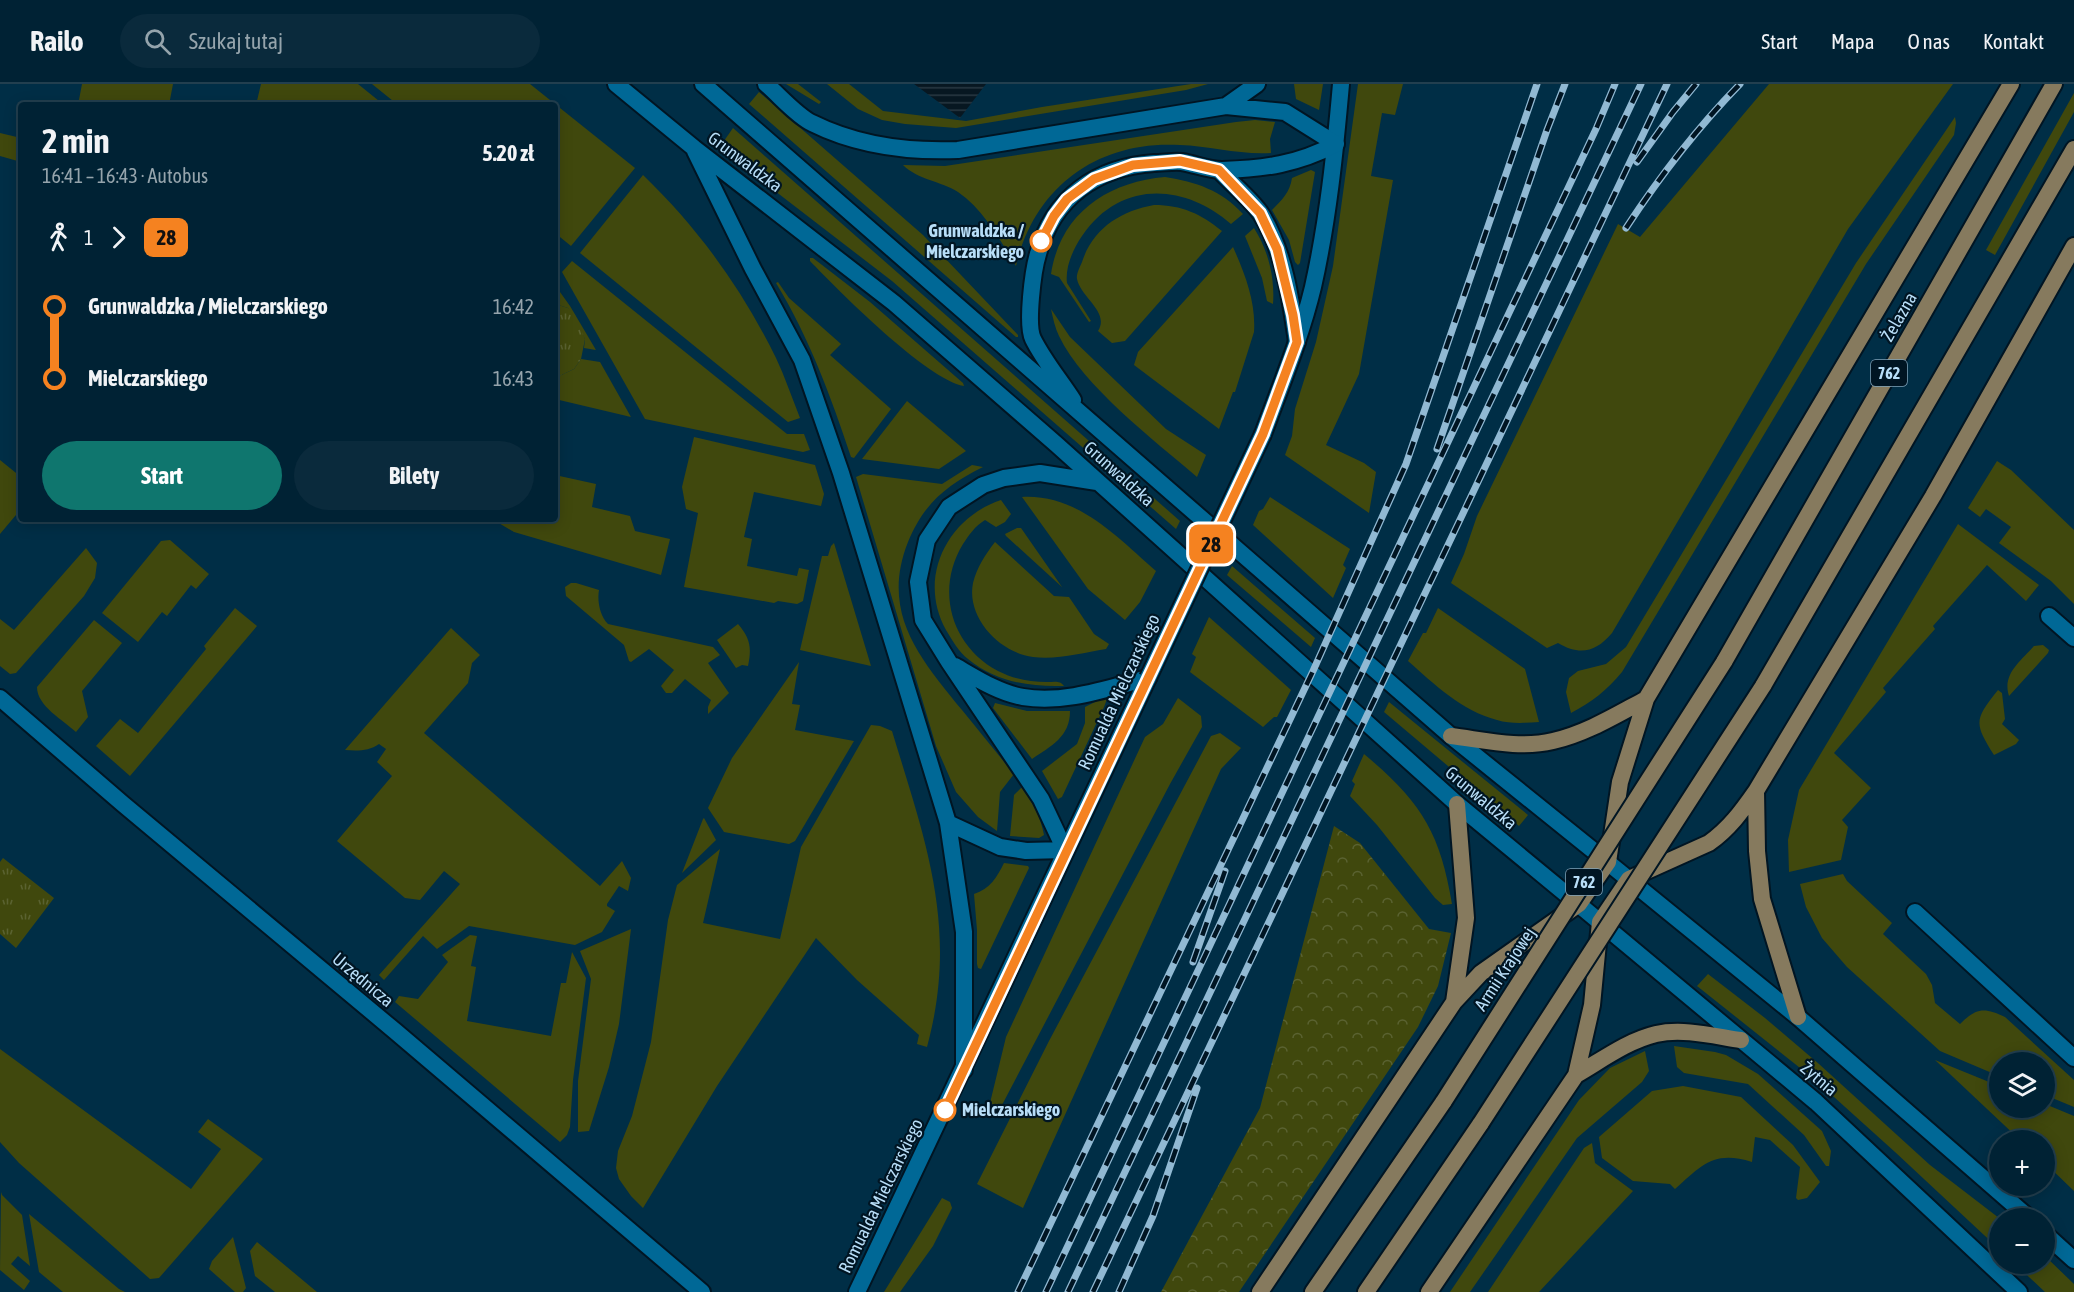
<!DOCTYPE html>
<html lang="pl">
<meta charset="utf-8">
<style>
:root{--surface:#002234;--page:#0a2a3c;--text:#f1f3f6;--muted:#95a4ac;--line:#223f4f;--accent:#0f766e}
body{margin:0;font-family:"Asap Condensed",sans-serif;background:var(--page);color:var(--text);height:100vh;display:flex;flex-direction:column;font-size:22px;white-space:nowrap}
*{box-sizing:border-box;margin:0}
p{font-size:20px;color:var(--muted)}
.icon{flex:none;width:33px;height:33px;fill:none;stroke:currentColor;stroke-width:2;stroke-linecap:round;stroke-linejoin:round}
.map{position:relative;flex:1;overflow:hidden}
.details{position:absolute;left:18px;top:18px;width:540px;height:420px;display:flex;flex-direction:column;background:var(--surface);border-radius:6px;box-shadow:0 3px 15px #0003,0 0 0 2px var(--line)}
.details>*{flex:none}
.badge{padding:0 12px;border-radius:9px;font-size:21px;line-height:39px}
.controls{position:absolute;left:1989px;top:968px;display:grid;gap:12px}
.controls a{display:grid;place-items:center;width:66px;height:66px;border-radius:50%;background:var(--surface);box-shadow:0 3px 15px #0003,0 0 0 2px var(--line);font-size:30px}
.map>.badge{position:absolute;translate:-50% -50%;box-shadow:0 0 0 3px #fff}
.legs{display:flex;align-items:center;gap:9px;height:66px;padding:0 24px;font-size:20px}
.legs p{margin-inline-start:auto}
.summary{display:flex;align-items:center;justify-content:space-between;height:102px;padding:0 24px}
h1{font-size:33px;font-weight:700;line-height:45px}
.primary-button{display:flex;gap:12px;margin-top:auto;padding:12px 24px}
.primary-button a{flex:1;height:69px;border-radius:36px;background:var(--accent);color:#fff;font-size:24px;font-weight:700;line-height:69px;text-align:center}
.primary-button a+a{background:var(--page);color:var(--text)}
ul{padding:0 24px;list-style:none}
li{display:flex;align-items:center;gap:21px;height:72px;font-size:22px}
li i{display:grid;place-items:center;width:9px;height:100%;margin:0 8px;background:currentColor}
li i::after{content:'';width:15px;height:15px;margin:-8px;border:4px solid;border-radius:50%;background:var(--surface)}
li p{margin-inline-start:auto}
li:first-child i{background:linear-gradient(#0000 50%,currentColor 0)}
li:last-child i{background:linear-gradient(currentColor 50%,#0000 0)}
header{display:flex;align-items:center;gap:36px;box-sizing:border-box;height:84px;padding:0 30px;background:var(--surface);border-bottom:2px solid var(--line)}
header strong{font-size:28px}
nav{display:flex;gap:33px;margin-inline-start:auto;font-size:21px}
.search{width:420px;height:54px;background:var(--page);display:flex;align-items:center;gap:15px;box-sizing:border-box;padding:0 21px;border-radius:33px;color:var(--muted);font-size:22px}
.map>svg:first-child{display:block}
.green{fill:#40480d}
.forest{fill:url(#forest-crowns)}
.park{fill:url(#park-tufts)}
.water{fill:url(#water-rules)}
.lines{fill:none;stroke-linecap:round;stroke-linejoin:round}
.minor-casing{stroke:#001523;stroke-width:20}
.tertiary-casing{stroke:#001523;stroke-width:20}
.secondary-casing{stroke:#001523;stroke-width:20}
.primary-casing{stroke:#001523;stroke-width:20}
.minor{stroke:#006896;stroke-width:16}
.tertiary{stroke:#006896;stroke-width:16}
.secondary{stroke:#006896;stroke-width:16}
.primary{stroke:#867a5e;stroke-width:16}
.rail-casing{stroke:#91b9d3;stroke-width:7}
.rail{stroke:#001523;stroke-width:4.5;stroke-dasharray:14;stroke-linecap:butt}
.tertiary-bridge-casing{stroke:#001523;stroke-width:20;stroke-linecap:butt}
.primary-bridge-casing{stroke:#001523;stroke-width:20;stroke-linecap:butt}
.tertiary-bridge{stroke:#006896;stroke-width:16}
.primary-bridge{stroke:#867a5e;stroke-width:16}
.line-1-casing{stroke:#fff;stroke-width:14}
.line-1{stroke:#f58220;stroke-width:9}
.stop-1-dot{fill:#fff;stroke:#f58220;stroke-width:3}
.labels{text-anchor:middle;stroke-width:4.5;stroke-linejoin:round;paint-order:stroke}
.shield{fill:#001523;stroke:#81a2b8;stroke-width:1.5}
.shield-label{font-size:16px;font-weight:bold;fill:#b8def8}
.street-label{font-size:18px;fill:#b8def8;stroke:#001523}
.stop-label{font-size:18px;font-weight:bold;fill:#b8def8;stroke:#001523;text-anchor:end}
</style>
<header>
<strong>Railo</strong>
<div class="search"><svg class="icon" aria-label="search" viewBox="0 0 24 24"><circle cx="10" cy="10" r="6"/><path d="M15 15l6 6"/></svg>Szukaj tutaj</div>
<nav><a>Start</a><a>Mapa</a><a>O nas</a><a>Kontakt</a></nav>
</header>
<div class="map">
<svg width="2074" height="1208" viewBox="0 0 2074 1208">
<defs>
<pattern id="forest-crowns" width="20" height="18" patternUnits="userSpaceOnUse" patternTransform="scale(1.5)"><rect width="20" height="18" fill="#40480d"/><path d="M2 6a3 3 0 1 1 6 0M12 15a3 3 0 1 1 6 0" fill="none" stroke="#5a6231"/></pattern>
<pattern id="park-tufts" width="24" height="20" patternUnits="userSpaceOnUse" patternTransform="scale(1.5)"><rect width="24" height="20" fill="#40480d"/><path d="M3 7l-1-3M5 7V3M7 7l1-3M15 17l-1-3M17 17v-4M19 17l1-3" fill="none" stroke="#5a6231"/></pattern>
<pattern id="water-rules" width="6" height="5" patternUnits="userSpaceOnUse" patternTransform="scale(1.5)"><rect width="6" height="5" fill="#071721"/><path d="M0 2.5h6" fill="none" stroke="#293842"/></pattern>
</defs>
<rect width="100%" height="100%" fill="#002e46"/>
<!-- green -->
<path class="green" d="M82,0H173L169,21H78Z
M261,0H358L384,21H256Z
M372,0H530L635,84L571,162L555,149V21H398Z
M786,0H798L821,18L819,20Z
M827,0H849L883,27L966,37L1042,23L1191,0H1208L1186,6L956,44L905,40L882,36L858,25Z
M1294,0H1323L1319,26L1296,15Z
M1358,0H1403L1395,31L1382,29L1371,92L1393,96L1359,290L1326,361L1364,379L1376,388L1369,429L1285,371L1292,352L1295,325L1316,258L1333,182Z
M1769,0H1953L1848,145L1711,381L1612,549C1596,568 1580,572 1558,559L1547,564L1451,499L1464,470L1477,432L1618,140L1640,153Z
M759,8L923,151L1018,251V253H1016L749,20Z
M2074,9V28L1995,171L1986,166Z
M1955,33L1956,39L1954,51L1866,180L1622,588C1607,606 1592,618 1571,629L1566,608L1569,594L1578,587L1606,580L1626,563L1856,179Z
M1255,36L1275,38L1270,55L1271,69C1240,71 1210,62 1180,61C1098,56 1034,103 1016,182C1000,156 984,126 958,108C941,97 918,96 903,81L945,82L1236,38Z
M733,44L1180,437L1176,445L892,197L719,64Z
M0,49L21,54V78L0,72Z
M1311,86L1315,88L1300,179L1298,181L1295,178L1289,156L1272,126C1282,116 1290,108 1292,94Z
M643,91C699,145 742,205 776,274C785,293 792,314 800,334L788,338L580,169Z
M1165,93C1196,98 1221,106 1243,130L1231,140C1184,99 1120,96 1082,152C1073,165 1065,183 1067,199L1091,237L1089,238L1059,193L1051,190C1060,130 1107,98 1165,93Z
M1154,121C1182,121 1201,130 1222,147L1125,257L1112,259L1098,247C1110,228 1081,214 1077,195C1076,190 1080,183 1082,178C1093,144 1121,127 1154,121Z
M1254,144C1268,166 1275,193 1273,220L1267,217L1262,194L1245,152Z
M1233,163C1245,190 1256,218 1254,248L1235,308H1233L1219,345L1134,281L1138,268Z
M810,174H813L870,218L963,299L964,302C927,296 838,206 810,177Z
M572,177L787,350H804L810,366L803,368L645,335L562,188Z
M778,198L789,214L841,260L830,271L891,325L854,374L851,373C831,313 809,253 776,199Z
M555,201L570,222L596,266L584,264L585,255L568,224L555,220Z
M1051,225L1070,253L1166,345L1206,371L1197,393C1154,356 1083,302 1059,252C1055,244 1053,234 1051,225Z
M581,275L600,278L631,333L555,315V294L574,285Z
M907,317L966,367L939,385L862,375Z
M694,353L815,381L824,410L821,422L754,408L744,453L752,455L747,482L797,492L799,484L809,486L803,517L797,520L778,517L774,519L684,503L698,429L686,425L682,403Z
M0,376L21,393V425L0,450Z
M1997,377L2011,386L2074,446V520L2051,497L1999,459L2011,443L1986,425L1980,433L1968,424Z
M972,381L983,383C947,401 924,419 908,458C880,529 920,574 962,626C979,647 996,668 1014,690L1000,708L997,747L978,733L956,708L936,662L856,393L863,390L942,400Z
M555,391L596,400L592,423L630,432L635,447L670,455L661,491L514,448L492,435H555Z
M1022,413C1078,410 1117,453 1156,487L1140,518L1125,536L1088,505Z
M1270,413L1350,465L1343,481L1346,484L1333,514L1253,441L1259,427L1263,425Z
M1001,416L1011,430L1005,438L996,443L985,436C975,442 969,451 963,460C935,506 951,562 998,587C1014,595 1029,598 1047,598C1054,598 1060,596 1064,602C1029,603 996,598 968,575C959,568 952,556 946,546C917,494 947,434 1001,416Z
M1958,440L2039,501L2026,517L1987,481L1933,542L1935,545L1883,604L1886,608L1834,669L1871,704L1842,736L1848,743L1841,776L1789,788L1788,756L1799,706Z
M1017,444H1021L1062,503L1006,452L1005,450Z
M170,456L209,490L196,505L191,501L167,532L162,528L138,558L102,529L161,457Z
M995,458L1054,512L1069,513L1094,550L1109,560L1106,565C1082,569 1057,576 1033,573C1000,569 966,534 973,499C977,483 985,471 995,458Z
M834,459L871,582L800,566L822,472H828L831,462Z
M86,464L97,479L95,494L84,512L16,589L10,590L0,582V535L14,546Z
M1232,482L1315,554L1311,563L1227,491Z
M571,499H576L599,506C597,517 600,532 608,540L713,563L720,571L708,579L729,609L708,630V623L711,616L685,595L672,609H666L661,602L674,586L649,565L631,578L629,577L624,561L566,512L565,503Z
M235,524L257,542L130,692L96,662L120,635L138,649L206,565L204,562Z
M1438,524L1525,585L1539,638C1525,639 1510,640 1497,636C1462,627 1434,600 1408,577L1423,549H1426Z
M1209,533L1291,606L1277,633H1274L1263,643L1190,588L1196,573L1192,570Z
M94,536L122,559L82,607L88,633L76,648C63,636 37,622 37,603Z
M738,540C750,554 752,563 748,582L742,581L736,584L717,556Z
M451,544L480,571L472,579L468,599L424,649L600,802L622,777L631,794L628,807L619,802L607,820V822L615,827L602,848L575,861L469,842L437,865L423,852L384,896L379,891L460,800L444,787L420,816L405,814L337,757L392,692L377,678L386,665L379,660C369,667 358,667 345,666Z
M2043,561L2049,566L2048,569L2009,612C2002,590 2020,578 2034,562Z
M799,578L792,620L800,621L795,646L854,657L795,757L789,760L724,748L708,724L732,674Z
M1998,606L2002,609L2005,635L2002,640L2019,656L2016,660L1994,671C1974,639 1974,636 1998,606Z
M1103,614L1107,615L1104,623L1062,713L1058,715L1042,687L1077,660L1085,639V623Z
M1178,614L1201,632L1202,643L1170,700L1002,1021L995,1022L990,1019L1006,953L1145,653L1163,640Z
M1389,618L1528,731L1519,742L1384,628Z
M995,619L1027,627H1070C1070,653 1051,662 1032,675L993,624Z
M871,641L880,642L892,647C926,759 959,845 927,963L917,960L919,951L857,896L816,854L717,1002L643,1124L631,1112L619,1095L616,1084L618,1067L632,1032L651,958L668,836L677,801L720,765L703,839L780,855L801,763Z
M1220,649L1241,664L1221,685L1023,1124L977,1100L1049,957L1211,652Z
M1364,670C1420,717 1440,747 1452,820L1443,821L1435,814L1377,741L1350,712L1355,700L1352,697Z
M1022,703C1032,718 1041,733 1044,751L1039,754L1010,752L1014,711Z
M704,734L716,756L682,789L703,735Z
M1004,779L1028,782L1029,784L981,885L978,884L977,880V846L974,810C990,805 997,793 1004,779Z
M1843,790L1847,797L1892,839L1883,850L1926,890L1932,901L1935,919L1960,940C1976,924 1984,923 2005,933L2074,996V1023L2045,1011L2044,978H2000L1999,992L1940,967L1847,883L1822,854L1806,823L1800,800Z
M631,845L619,940L609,983L589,1047L578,1048V997L591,895L580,867Z
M470,851L477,852L471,882L476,883L467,937L551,952L561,899H566L572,868L586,894L573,996L570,1043L567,1051L560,1058L395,918L399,912L418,915L448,878L442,871Z
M1708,890L1765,934L1819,980L1930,1081L1999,1134V1165L1895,1068L1814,995L1697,902Z
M1674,962L1715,968L1726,971L1758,990L1822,1047L1831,1067L1829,1082H1826L1804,1051L1748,1000L1684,989L1677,983Z
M0,965L191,1105L221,1065L198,1048L208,1035L263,1075L159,1194L150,1195L19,1079L0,1058Z
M1645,967L1649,987L1642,998L1577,1054L1470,1208H1450L1579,1016L1610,984Z
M1935,976L1999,1002L2000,1023H2044L2045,1020L2074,1032V1107L2045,1079L2044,1056H2020Z
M1683,1002L1741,1013L1793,1061L1820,1098L1807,1114L1798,1116L1796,1114L1800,1083L1770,1056L1755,1053L1752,1078C1714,1066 1702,1081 1675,1105L1670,1100L1633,1097L1602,1074L1599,1053L1652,1007Z
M1592,1059L1595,1079L1633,1107L1539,1208H1488L1584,1064Z
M1,1108L2,1111L22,1131L30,1182L18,1172L11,1180L30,1197L24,1206L0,1186Z
M942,1114L950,1118L952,1124L933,1162L900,1208H884Z
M29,1130L119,1205L125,1208H63L39,1188Z
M233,1153L246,1204L243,1208H235L209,1185L212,1177Z
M257,1158L317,1208H275L255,1192L250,1167Z
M2045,1172L2074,1200V1208H2045L2014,1179H2044Z"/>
<!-- forest -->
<path class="forest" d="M1334,742L1360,759L1429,845L1451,849L1438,902L1418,943L1239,1208H1161L1260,1024Z"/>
<!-- park -->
<path class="park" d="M555,220L568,224L575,231L585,255L581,275L574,285L555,294Z
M3,774L54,814L16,864L0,850V778Z"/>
<!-- water -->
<path class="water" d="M914,0H986L960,34Z"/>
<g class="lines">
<defs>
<path id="minor" d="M2049,532L2074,554
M0,614L123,720L395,947L702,1208
M1915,828L2074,974"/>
<path id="tertiary" d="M1263,350C1281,301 1301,253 1313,203C1328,136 1335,68 1341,0
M1611,781L1798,933L2029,1134
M1583,824L1816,1018L2019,1208
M2044,1149L2074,1176
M857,1208L1148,594"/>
<path id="secondary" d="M616,0L694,64L894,219L1056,360L1457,720L1583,824
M703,0L1451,652L1610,780
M766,0C779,11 797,32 812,39C858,62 908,68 958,66L1226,22L1285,28L1336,60C1298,80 1264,85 1222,86C1208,86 1195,80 1182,78C1173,77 1163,79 1154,79C1097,83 1053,113 1038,170C1033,186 1026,241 1033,255C1044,277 1060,296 1073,316
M1226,22L1257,0
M695,67L753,185L802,276L841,389L948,739L964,848V986
M1219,86C1231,99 1251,115 1261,130C1284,167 1291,216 1297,258
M955,582C976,594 999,609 1023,613C1065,620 1108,604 1148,594
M948,739L1000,763L1026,767L1065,766L1041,715L949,578L923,536L918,498L927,456L949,423L983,401L1004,394L1040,389L1097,398"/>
<path id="primary" d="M1724,578L2054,0
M1763,602L2074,65
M1451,652C1484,656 1520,665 1553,657C1587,649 1616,631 1646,615
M1756,707L1757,767L1762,815L1798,933
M1454,918L1466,834L1457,720
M1576,991C1602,976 1627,957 1656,950C1683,944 1714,952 1741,956
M1260,1208L1454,918L1481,889L1579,820L1608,778L1620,698L1646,615L2011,0
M1313,1208L1444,1017
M1366,1208L1481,1039
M1429,1208L1576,991L1592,921L1600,838L1629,795L1709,759C1729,745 1742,727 1756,707L1933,412L2074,162"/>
</defs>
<!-- minor casing -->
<use href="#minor" class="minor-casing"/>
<!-- tertiary casing -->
<use href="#tertiary" class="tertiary-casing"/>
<!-- secondary casing -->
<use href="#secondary" class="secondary-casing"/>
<!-- primary casing -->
<use href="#primary" class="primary-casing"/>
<!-- minor -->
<use href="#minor" class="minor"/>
<!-- tertiary -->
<use href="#tertiary" class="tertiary"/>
<!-- secondary -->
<use href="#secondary" class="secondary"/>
<!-- primary -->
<use href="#primary" class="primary"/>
<defs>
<path id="rail" d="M1637,78L1673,28L1696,0
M1626,144C1660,92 1697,44 1740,0
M1437,365L1547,46L1565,0
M1193,878L1225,787
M1018,1208L1313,587L1406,380L1537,0
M1046,1208L1596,45L1615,0
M1068,1208L1641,0
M1093,1208L1667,0
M1119,1208L1153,1132L1197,1004"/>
</defs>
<!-- rail casing -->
<use href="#rail" class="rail-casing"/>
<!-- rail -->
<use href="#rail" class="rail"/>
<defs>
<path id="tertiary-bridge" d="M1148,594L1263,350"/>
<path id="primary-bridge" d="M1444,1017L1724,578
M1481,1039L1763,602"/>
</defs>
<!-- tertiary-bridge casing -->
<use href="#tertiary-bridge" class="tertiary-bridge-casing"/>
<!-- primary-bridge casing -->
<use href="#primary-bridge" class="primary-bridge-casing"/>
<!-- tertiary-bridge -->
<use href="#tertiary-bridge" class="tertiary-bridge"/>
<!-- primary-bridge -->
<use href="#primary-bridge" class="primary-bridge"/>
</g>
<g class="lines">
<defs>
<path id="line-1" d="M945,1026L1263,350L1297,258L1293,231L1277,165L1260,129L1219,86L1180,77L1133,81L1094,95L1067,115L1054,132L1041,157"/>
</defs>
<!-- line-1 casing -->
<use href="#line-1" class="line-1-casing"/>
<!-- line-1 -->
<use href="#line-1" class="line-1"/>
</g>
<!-- markers -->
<g class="stop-1-dot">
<circle cx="1041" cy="157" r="10"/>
<circle cx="945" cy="1026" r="10"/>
</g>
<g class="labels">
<!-- shield labels -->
<g class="shield">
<rect x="1871" y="276" width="36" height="26" rx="4.5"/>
<rect x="1566" y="785" width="36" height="26" rx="4.5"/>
</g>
<g class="shield-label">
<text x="1889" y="295">762</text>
<text x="1584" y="804">762</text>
</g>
<!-- street labels -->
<g class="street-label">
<text transform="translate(745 78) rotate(37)" y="6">Grunwaldzka</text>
<text transform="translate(1899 233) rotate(-60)" y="6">Żelazna</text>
<text transform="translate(1119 390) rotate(42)" y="6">Grunwaldzka</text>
<text transform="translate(1119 608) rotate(-65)" y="6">Romualda Mielczarskiego</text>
<text transform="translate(1481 714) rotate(40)" y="6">Grunwaldzka</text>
<text transform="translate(1505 885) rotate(-57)" y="6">Armii Krajowej</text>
<text transform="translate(363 896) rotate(40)" y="6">Urzędnicza</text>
<text transform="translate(1819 995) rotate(40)" y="6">Żytnia</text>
<text transform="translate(881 1112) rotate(-64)" y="6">Romualda Mielczarskiego</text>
</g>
<!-- stop labels -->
<g class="stop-label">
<text x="1024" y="153">Grunwaldzka /<tspan x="1024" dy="21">Mielczarskiego</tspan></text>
<text x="962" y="1032" text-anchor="start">Mielczarskiego</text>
</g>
</g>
</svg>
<div class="controls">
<a><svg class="icon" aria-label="layers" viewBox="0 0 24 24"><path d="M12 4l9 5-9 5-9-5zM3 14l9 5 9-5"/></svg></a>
<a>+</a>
<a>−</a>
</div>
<b class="badge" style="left:1211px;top:460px;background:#f58220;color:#111">28</b>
<section class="details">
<div class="summary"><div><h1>2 min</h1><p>16:41 – 16:43 · Autobus</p></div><b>5.20 zł</b></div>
<div class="legs"><svg class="icon" aria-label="walk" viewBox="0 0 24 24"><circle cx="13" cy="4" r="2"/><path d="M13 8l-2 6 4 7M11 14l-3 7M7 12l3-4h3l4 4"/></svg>1<svg class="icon" aria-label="forward" viewBox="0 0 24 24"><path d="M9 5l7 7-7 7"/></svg><b class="badge" style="background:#f58220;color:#111">28</b></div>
<ul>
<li><i style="color:#f58220"></i><b>Grunwaldzka / Mielczarskiego</b><p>16:42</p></li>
<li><i style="color:#f58220"></i><b>Mielczarskiego</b><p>16:43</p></li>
</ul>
<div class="primary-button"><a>Start</a><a>Bilety</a></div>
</section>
</div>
